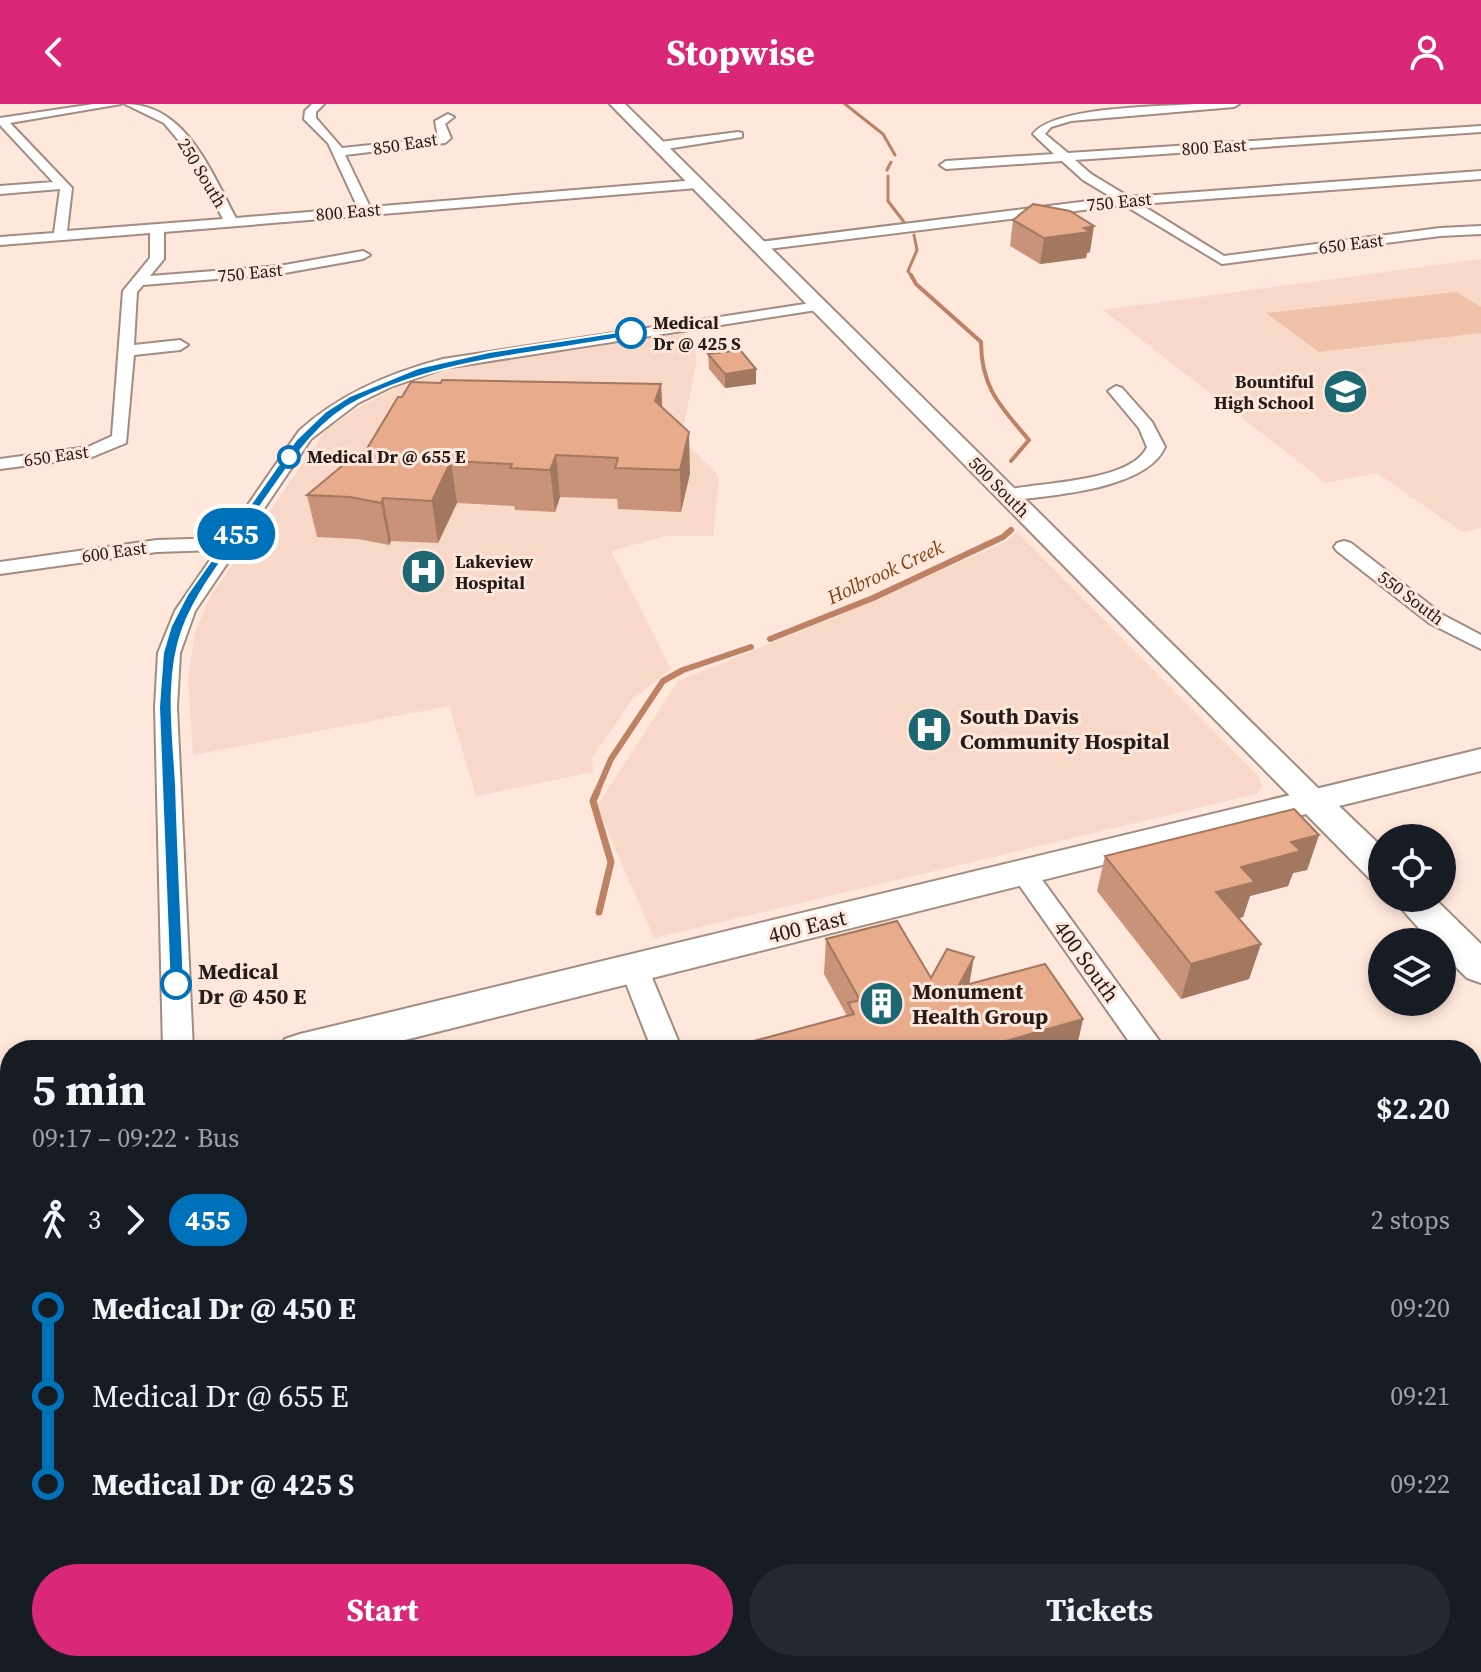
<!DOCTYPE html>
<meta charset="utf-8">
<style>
:root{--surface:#171b24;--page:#242831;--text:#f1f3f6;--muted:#9ea1a6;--accent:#db2777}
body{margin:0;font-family:"Source Serif 4",serif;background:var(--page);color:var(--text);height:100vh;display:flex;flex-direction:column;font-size:30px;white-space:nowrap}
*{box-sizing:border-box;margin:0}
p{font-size:26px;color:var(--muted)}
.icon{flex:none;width:44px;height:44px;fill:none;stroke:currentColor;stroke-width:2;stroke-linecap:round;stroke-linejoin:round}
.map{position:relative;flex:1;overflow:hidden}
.details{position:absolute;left:0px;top:936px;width:1482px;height:632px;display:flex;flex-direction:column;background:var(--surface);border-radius:32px 32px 0 0;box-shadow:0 4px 12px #0003}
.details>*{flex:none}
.badge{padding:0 16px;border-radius:26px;font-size:28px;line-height:52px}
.buttons{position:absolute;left:1368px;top:720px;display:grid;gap:16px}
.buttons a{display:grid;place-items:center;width:88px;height:88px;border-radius:50%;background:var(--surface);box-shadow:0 4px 12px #0003;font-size:40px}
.map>.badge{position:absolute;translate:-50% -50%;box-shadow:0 0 0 4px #fff}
.legs{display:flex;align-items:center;gap:12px;height:88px;padding:0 32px;font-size:26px}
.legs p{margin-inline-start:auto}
.summary{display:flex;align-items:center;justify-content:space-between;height:136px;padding:0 32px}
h1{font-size:44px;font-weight:700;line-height:60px}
.primary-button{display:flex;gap:16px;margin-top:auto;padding:16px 32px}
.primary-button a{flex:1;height:92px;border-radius:48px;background:var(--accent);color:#fff;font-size:32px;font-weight:700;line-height:92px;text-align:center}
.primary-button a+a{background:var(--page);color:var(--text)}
ul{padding:0 32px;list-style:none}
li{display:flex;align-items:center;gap:28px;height:88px;font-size:30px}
li i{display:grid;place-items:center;width:12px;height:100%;margin:0 10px;background:currentColor}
li i::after{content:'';width:20px;height:20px;margin:-10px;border:6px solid;border-radius:50%;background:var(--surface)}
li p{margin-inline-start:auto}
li:first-child i{background:linear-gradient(#0000 50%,currentColor 0)}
li:last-child i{background:linear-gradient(currentColor 50%,#0000 0)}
header{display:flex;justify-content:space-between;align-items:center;height:104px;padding:0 32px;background:var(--accent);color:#fff;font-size:36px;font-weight:700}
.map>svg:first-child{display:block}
.built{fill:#f8d9c9}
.green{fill:#f0c2a9}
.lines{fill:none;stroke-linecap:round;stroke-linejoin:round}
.stream-far3{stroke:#bc8263;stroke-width:3}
.stream-far2{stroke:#bc8263;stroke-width:4}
.stream-far1{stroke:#bc8263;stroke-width:6}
.stream{stroke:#bc8263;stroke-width:7}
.minor-casing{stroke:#a18c81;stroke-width:4}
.tertiary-casing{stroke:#a18c81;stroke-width:4}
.secondary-casing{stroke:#a18c81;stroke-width:4}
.minor{fill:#fff;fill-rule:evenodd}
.tertiary{fill:#fff;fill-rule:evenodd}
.secondary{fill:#fff;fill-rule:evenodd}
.wall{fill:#c89378}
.shaded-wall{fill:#a27861}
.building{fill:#e8ab8b;stroke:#a27861;stroke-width:2}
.line-1{fill:#0072bc;stroke:#fff;stroke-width:2}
.stop-1-dot{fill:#fff;stroke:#0072bc;stroke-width:4}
.labels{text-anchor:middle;stroke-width:6;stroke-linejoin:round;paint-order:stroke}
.far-street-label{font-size:18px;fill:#241c18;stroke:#ffe7db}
.far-stop-label{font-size:18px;font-weight:bold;fill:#241c18;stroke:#ffe7db;text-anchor:start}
.far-poi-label{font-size:18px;font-weight:bold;fill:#241c18;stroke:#ffe7db;text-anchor:end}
.far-water-label{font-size:20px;font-style:italic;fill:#853d0b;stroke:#ffe7db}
.poi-label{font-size:22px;font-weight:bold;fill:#241c18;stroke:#ffe7db;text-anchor:start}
.street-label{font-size:22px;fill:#241c18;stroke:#ffe7db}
.stop-label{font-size:22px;font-weight:bold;fill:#241c18;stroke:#ffe7db;text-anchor:start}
</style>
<header><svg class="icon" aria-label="back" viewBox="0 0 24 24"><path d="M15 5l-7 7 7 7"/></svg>Stopwise<svg class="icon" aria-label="person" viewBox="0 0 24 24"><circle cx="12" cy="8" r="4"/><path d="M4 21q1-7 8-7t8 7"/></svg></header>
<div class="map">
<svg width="1481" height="1568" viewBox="0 0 1481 1568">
<rect width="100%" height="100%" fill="#ffe7db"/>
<!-- built -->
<path class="built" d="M1481,155V424L1462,428L1377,369L1326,379L1103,206Z
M685,229L694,243L697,256L681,335L715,367L719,375L713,432H666L611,447L671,565L632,596L592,654L593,668L476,692L449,602L193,651L188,575L195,527L212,490L326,326L356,305L403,280L440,269L476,260Z
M1017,428L1259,673L1262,683L1256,690L654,834L597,702L678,577L840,511L1005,438Z"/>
<!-- green -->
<path class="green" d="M1456,188L1481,203V229L1319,248L1266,209Z"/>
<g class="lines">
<!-- stream-far3 -->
<path class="stream-far3" d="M845,0L883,30L895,51
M887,66L891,58
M888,72V97L904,118
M912,173L908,167L917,146L914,131"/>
<!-- stream-far2 -->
<path class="stream-far2" d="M911,171L916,180L981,238C981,284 1001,303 1029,336L1011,357"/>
<!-- stream-far1 -->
<path class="stream-far1" d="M770,535L873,494L1003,433L1011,426
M596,690L611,655L663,577L683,566L751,543"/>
<!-- stream -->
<path class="stream" d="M597,688L593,697L611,758L599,808"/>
<defs>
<path id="minor" d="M94,0H121L10,19L72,84L67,127L223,115L189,49L164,19L125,0C186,0 211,68 236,114L358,104L328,39L304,15L305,7L312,0H324L316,8V14L342,44L438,34L435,17L448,10L454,13L445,20L451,34L445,39L345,51L370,103L697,76L703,80L697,84L164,128V155L150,172L279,162L363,147L370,151L363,155L279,170L143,181L137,188L134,241L180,236L188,241L180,246L134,251L126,339L92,353L0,365V355L88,343L112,332L123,187L150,154V129L0,141V133L54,129L60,85L0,90V82L53,78L0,21V14Z
M1195,0H1239L1234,3L1071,17L1051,23L1045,30L1068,49L1481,22V28L1075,56L1091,70L1129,93L1481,67V75L1140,100L1224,152L1440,124L1481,122V130L1440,132L1222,160L1124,101L759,146L752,142L759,138L1113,94L1083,76L1062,57L946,65L940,61L946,57L1054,50L1033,30C1055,2 1158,3 1195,0Z
M738,28L742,29V33L660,46L654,42L660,38Z
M818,198L823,199V205L445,264L393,282L358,299L311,335L195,507L180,549L177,603L193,946H163L155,603L158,549L175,507L217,446L157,448L0,470V458L157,436L225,434L299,327C340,290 389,269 443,255Z
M1116,282L1122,284L1152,318L1165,343C1146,386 1051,391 1008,397L1001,395L999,391L1001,387C1037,378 1131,379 1147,343L1139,324L1108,287Z
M1344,437L1351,439L1443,511L1481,531V545L1429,519L1337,447L1334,443L1337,439Z
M1023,759L1032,762L1166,946H1135L1010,768L1014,762Z
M634,854L644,857L648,864L682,946H652L620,864L624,857Z
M1481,1060V1086L1472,1088V1062Z
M1472,1372L1481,1376V1423L1472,1419Z
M10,1531V1558H27L24,1565L0,1568V1534Z
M214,1558H254L256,1568H214Z
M895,1558H935L940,1568H898Z"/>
<path id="tertiary" d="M610,0H625L1324,690L1329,697L1324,704L1313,707L1302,704Z"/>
<path id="secondary" d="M1481,645V667L1339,702L1382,743V778L1369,774L1306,710L365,946H279L285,935L300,930Z
M1392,794H1434L1481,840V879L1467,874L1442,849V838H1431Z
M10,999V1035L0,1038V1002Z"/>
</defs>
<!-- minor casing -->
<use href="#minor" class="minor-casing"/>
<!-- tertiary casing -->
<use href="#tertiary" class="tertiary-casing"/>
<!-- secondary casing -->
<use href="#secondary" class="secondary-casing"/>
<!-- minor -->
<use href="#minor" class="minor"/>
<!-- tertiary -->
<use href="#tertiary" class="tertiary"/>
<!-- secondary -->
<use href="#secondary" class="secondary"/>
</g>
<!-- wall -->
<path class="wall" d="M1013,116L1090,148L1087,149L1086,154L1040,160L1010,142Z
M708,250L756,280L725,284L709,265Z
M441,279L661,280L662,303L690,369L681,408L618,405L617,395L560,393L555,408L515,406L514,402L457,399L438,439L391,437L389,441L358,435L317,433L307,391L359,358Z
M1319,731L1307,766L1293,769L1288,782L1250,792L1243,813L1238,814L1261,840L1249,875L1181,895L1097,787L1105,752Z
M826,835L931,874L970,880L1083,915L1076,946H754V937L847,912L824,870Z"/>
<!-- shaded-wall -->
<path class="shaded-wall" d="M1094,122L1090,148L1087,149L1086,154L1040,160L1044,134Z
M756,265V280L725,284V270Z
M661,280L663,320L655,297Z
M689,328L690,369L681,408L680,366Z
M556,351L560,393L555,408L550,366Z
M451,357L457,399L438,439L432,397Z
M383,394L391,437L389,441L381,399Z
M1319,731L1307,766L1293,769L1288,782L1250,792L1243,813L1205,823L1216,788L1241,763L1291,738Z
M1261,840L1249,875L1181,895L1191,860Z
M974,853L968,888L958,883Z
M1083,915L1076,946H988V942Z"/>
<!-- building -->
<path class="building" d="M1033,100L1070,107L1094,122L1084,124L1090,128L1044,134L1013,116Z
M740,246L756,265L725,270L708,250Z
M442,276L661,280L655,297L689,328L680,366L615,364L618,354L556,351L550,366L510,364L512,360L451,357L432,397L383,394L381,399L350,393L307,391L348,357L359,358L398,293H402L411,278L441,279Z
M1294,705L1319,731L1291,738L1301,747L1241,763L1255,778L1216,788L1261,840L1191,860L1105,752Z
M897,817L931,874L947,845L974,853L958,883L1045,860L1083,915L988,942L991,946H759L754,937L854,910L848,899L860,896L826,835Z"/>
<!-- line-1 -->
<path class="line-1" d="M631,226L635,231C541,250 446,253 359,296C314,318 289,362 261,401C235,440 200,480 183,524C165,572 173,630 176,680C178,747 181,813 184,880L176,886L170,884L159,603L163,549L171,522L187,491L296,336L325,308L350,292L418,264L489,248Z"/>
<!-- icons -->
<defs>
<symbol id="school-disc" viewBox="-11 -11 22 22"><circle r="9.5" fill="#1d6773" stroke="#ffe7db"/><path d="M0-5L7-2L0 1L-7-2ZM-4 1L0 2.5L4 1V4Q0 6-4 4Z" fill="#fff"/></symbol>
<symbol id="hospital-disc" viewBox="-11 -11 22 22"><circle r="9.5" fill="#1d6773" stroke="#ffe7db"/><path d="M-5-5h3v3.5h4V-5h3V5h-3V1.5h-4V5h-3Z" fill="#fff"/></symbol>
<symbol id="building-disc" viewBox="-11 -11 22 22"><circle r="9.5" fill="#1d6773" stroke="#ffe7db"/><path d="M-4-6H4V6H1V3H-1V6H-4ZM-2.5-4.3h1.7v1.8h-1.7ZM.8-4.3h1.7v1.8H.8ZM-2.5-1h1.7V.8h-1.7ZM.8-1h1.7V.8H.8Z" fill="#fff"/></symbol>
</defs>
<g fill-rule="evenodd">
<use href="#school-disc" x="1320" y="262" width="51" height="51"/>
<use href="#hospital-disc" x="398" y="442" width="51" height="51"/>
<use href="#hospital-disc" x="904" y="600" width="51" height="51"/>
<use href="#building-disc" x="856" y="874" width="51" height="51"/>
</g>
<!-- markers -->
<g class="stop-1-dot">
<circle cx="631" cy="229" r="14"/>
<circle cx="289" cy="353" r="10"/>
<circle cx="176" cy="880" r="14"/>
</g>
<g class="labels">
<!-- far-street labels -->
<g class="far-street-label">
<text transform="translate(405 40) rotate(-9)" y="6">850 East</text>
<text transform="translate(1214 43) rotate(-4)" y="6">800 East</text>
<text transform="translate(202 69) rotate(59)" y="6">250 South</text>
<text transform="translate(1119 98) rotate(-6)" y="6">750 East</text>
<text transform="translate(348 108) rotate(-5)" y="6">800 East</text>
<text transform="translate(1351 140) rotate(-7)" y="6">650 East</text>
<text transform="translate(250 169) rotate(-6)" y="6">750 East</text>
<text transform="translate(56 352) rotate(-8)" y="6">650 East</text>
<text transform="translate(999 383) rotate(45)" y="6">500 South</text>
<text transform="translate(114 448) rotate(-8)" y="6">600 East</text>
<text transform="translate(1411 494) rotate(37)" y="6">550 South</text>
</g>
<!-- far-stop labels -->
<g class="far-stop-label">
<text x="653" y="225">Medical<tspan x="653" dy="21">Dr @ 425 S</tspan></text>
<text x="307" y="359">Medical Dr @ 655 E</text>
</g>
<!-- far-poi labels -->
<g class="far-poi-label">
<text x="1314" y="284">Bountiful<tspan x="1314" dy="21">High School</tspan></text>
<text x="455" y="464" text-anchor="start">Lakeview<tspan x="455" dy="21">Hospital</tspan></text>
</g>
<!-- far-water labels -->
<g class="far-water-label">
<text transform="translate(885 468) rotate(-25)" y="7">Holbrook Creek</text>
</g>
<!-- poi labels -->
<g class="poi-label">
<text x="960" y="620">South Davis<tspan x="960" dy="25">Community Hospital</tspan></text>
<text x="912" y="895">Monument<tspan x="912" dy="25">Health Group</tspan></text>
</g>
<!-- street labels -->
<g class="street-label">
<text transform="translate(807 822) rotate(-14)" y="8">400 East</text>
<text transform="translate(1087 857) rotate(54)" y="8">400 South</text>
</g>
<!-- stop labels -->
<g class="stop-label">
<text x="198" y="875">Medical<tspan x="198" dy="25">Dr @ 450 E</tspan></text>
</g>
</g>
</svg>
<div class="buttons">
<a><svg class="icon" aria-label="locate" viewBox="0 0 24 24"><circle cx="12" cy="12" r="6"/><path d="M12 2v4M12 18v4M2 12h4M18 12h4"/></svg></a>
<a><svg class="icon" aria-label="layers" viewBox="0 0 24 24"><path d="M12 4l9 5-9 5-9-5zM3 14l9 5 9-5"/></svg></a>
</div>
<b class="badge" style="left:236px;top:430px;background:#0072bc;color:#fff">455</b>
<section class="details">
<div class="summary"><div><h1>5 min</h1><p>09:17 – 09:22 · Bus</p></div><b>$2.20</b></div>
<div class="legs"><svg class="icon" aria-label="walk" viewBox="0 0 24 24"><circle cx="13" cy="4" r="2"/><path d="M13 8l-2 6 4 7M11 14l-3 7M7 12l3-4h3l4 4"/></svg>3<svg class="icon" aria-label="forward" viewBox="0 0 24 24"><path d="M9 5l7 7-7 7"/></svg><b class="badge" style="background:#0072bc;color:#fff">455</b><p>2 stops</p></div>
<ul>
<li><i style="color:#0072bc"></i><b>Medical Dr @ 450 E</b><p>09:20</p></li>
<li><i style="color:#0072bc"></i><span>Medical Dr @ 655 E</span><p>09:21</p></li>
<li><i style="color:#0072bc"></i><b>Medical Dr @ 425 S</b><p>09:22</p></li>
</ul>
<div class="primary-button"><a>Start</a><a>Tickets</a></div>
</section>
</div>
